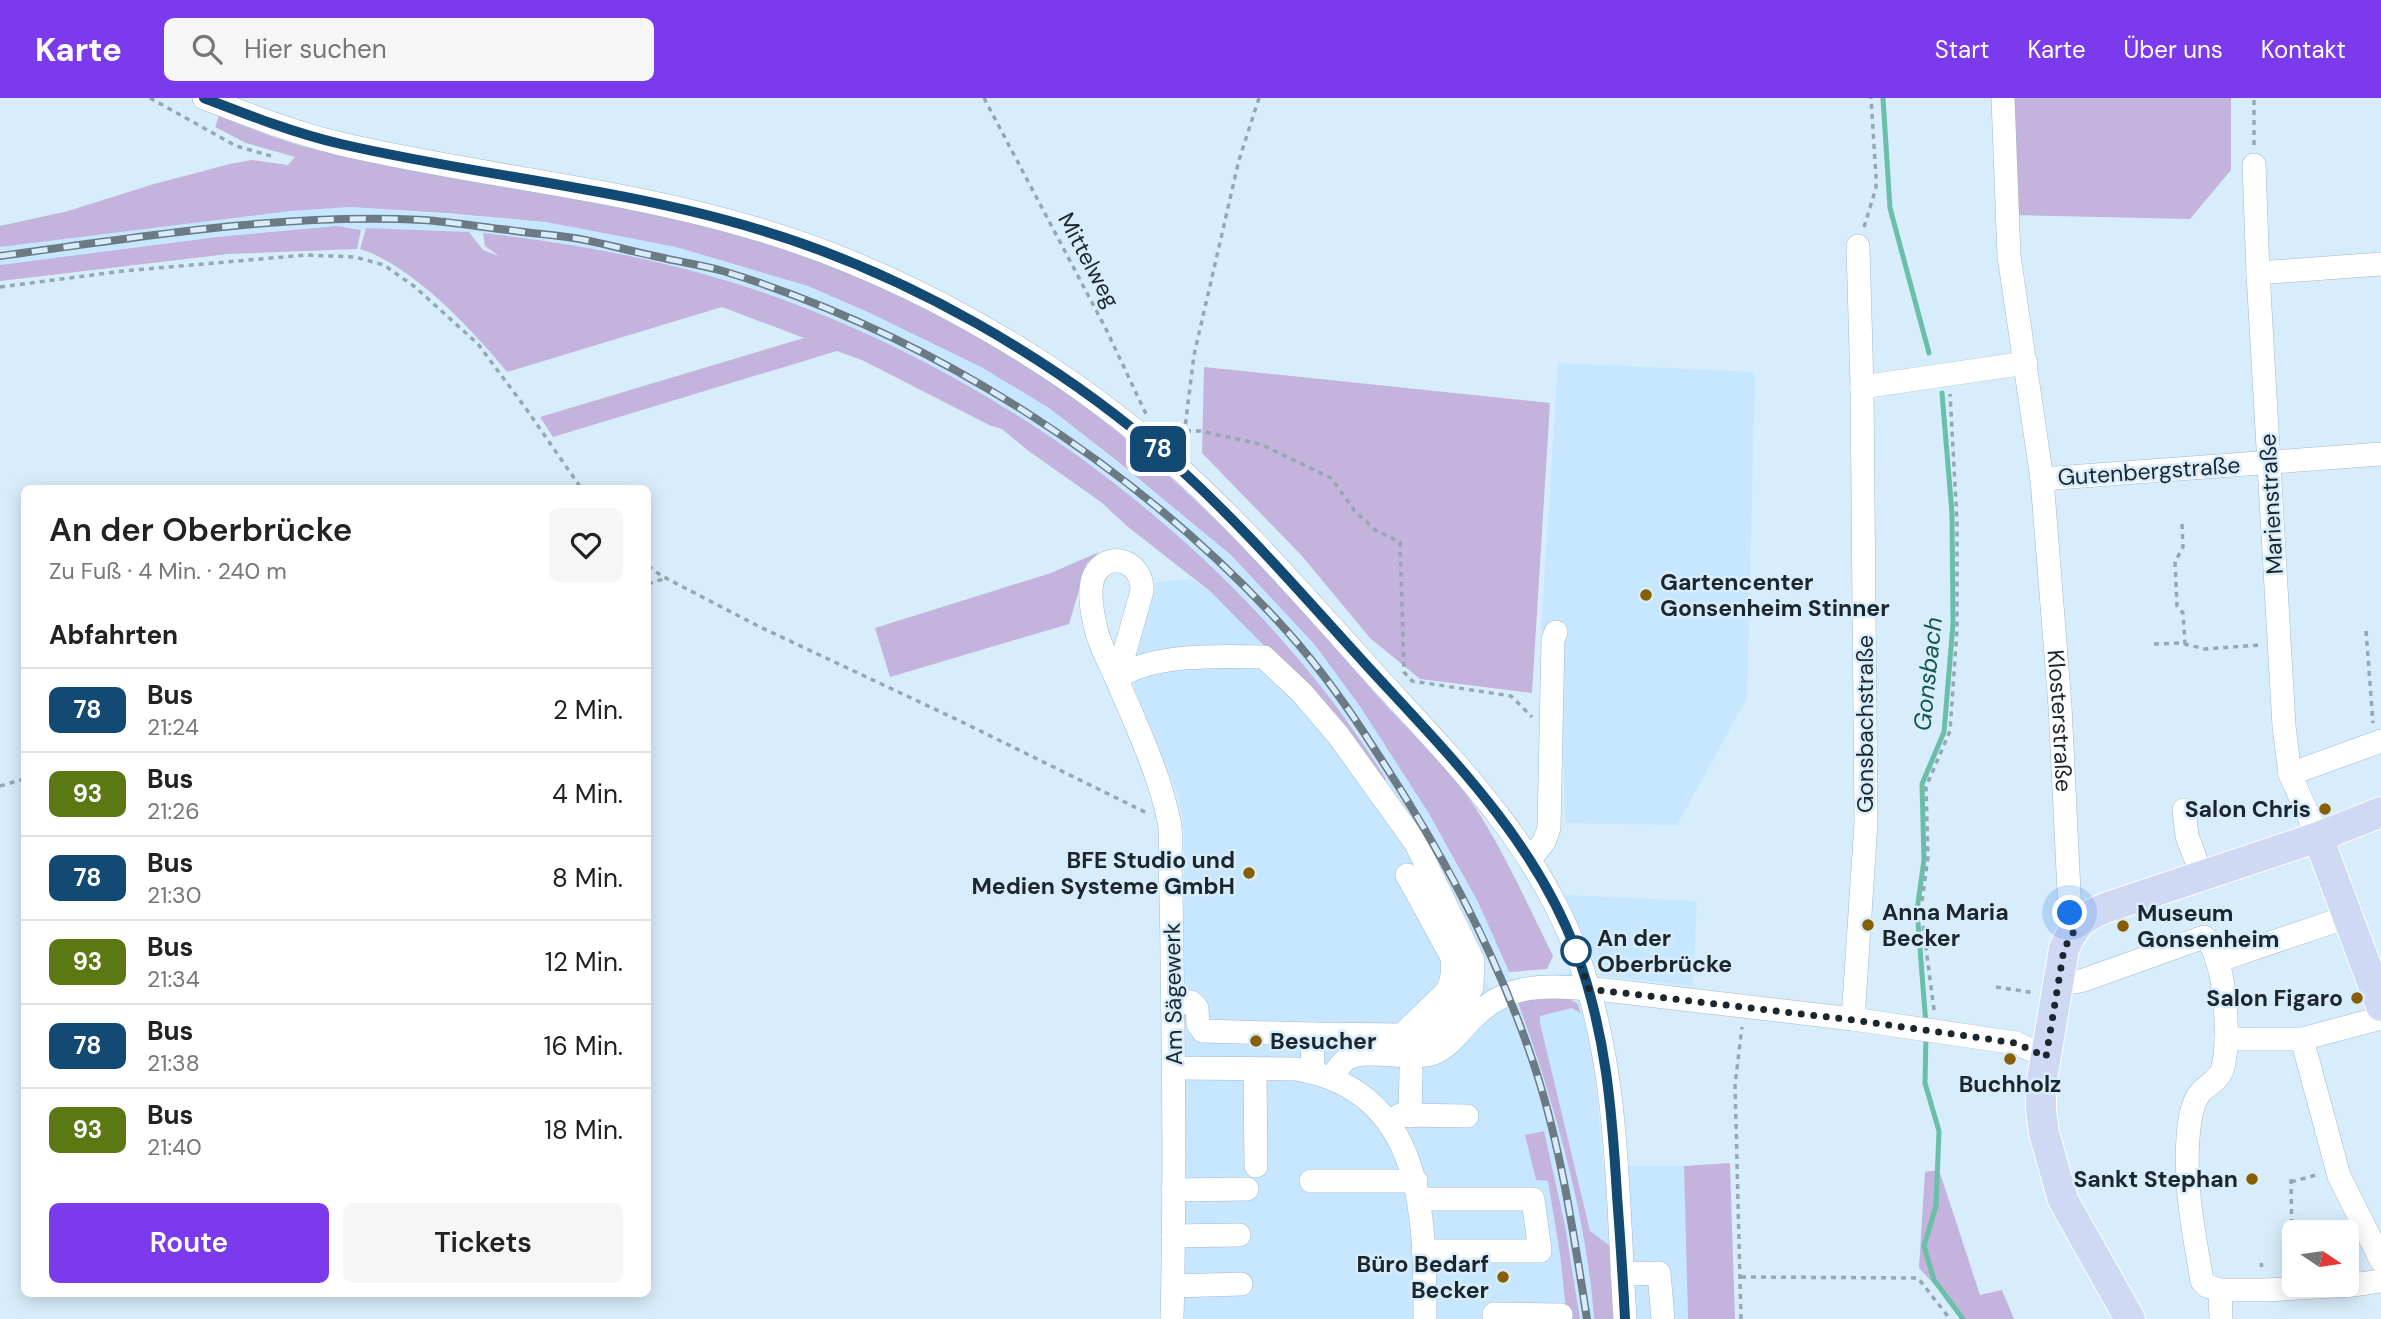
<!DOCTYPE html>
<html lang="de">
<meta charset="utf-8">
<style>
:root{--surface:#fff;--page:#f6f6f6;--text:#222;--muted:#767676;--line:#e0e0e0;--accent:#7c3aed}
body{margin:0;font-family:"DM Sans",sans-serif;background:var(--page);color:var(--text);height:100vh;display:flex;flex-direction:column;font-size:26px;white-space:nowrap}
*{box-sizing:border-box;margin:0}
p{font-size:23px;color:var(--muted)}
.icon{flex:none;width:38px;height:38px;fill:none;stroke:currentColor;stroke-width:2;stroke-linecap:round;stroke-linejoin:round}
.map{position:relative;flex:1;overflow:hidden}
.details{position:absolute;left:21px;top:387px;width:630px;height:812px;display:flex;flex-direction:column;background:var(--surface);border-radius:10px;box-shadow:0 4px 18px #0003}
.details>*{flex:none}
.badge{padding:0 14px;border-radius:10px;font-size:24px;line-height:46px}
.needle{width:46px;rotate:103deg}
.fabs{position:absolute;left:2282px;top:1122px;display:grid;gap:14px}
.fabs a{display:grid;place-items:center;width:77px;height:77px;border-radius:10px;background:var(--surface);box-shadow:0 4px 18px #0003;font-size:35px}
.you{position:absolute;width:35px;height:35px;margin:-18px;border:5px solid #fff;border-radius:50%;background:#1a73e8;box-shadow:0 0 0 10px #1a73e833}
.map>.badge{position:absolute;translate:-50% -50%;box-shadow:0 0 0 4px #fff}
h2{padding:0 28px;font-size:26px;line-height:63px}
.round{display:grid;place-items:center;flex:none;width:74px;height:74px;border-radius:10px;background:var(--page)}
.head{display:flex;align-items:center;justify-content:space-between;height:119px;padding:0 28px}
h1{font-size:33px;font-weight:600;line-height:52px}
.primary-button{display:flex;gap:14px;margin-top:auto;padding:14px 28px}
.primary-button a{flex:1;height:80px;border-radius:10px;background:var(--accent);color:#fff;font-size:28px;font-weight:600;line-height:80px;text-align:center}
.primary-button a+a{background:var(--page);color:var(--text)}
ul{padding:0;list-style:none}
li{display:flex;align-items:center;gap:21px;height:84px;padding:0 28px;border-top:2px solid var(--line)}
li div{flex:1}
li b{display:block;font-size:26px}
li em{font-style:normal}
li .badge{min-width:77px;font-weight:700;text-align:center}
header{display:flex;align-items:center;gap:42px;box-sizing:border-box;height:98px;padding:0 35px;background:var(--accent);color:#fff}
header strong{font-size:33px}
nav{display:flex;gap:38px;margin-inline-start:auto;font-size:24px}
.search{width:490px;height:63px;background:var(--page);display:flex;align-items:center;gap:18px;box-sizing:border-box;padding:0 24px;border-radius:10px;color:var(--muted);font-size:26px}
.map>svg:first-child{display:block}
.built{fill:#c6e7ff}
.green{fill:#c4b3dd}
.lines{fill:none;stroke-linecap:round;stroke-linejoin:round}
.stream{stroke:#6abfa9;stroke-width:5}
.minor-casing{stroke:#a0b9ca;stroke-width:24}
.major-casing{stroke:#fff;stroke-width:32}
.path{stroke:#96a7b3;stroke-width:3.5;stroke-dasharray:5 5;stroke-linecap:butt}
.minor{stroke:#fff;stroke-width:23}
.major{stroke:#d0d9f4;stroke-width:30}
.rail-casing{stroke:#6c7a84;stroke-width:8}
.rail{stroke:#d8edfb;stroke-width:5;stroke-dasharray:16;stroke-linecap:butt}
.line-casing{stroke:#fff;stroke-width:16}
.line{stroke:#124a73;stroke-width:10}
.walk{stroke:#1c262d;stroke-width:7;stroke-dasharray:0 12.6}
.poi-dot{fill:#885f00;stroke:#d8edfb;stroke-width:2.5}
.stop-dot{fill:#fff;stroke:#124a73;stroke-width:3.5}
.labels{text-anchor:middle;stroke-width:5;stroke-linejoin:round;paint-order:stroke}
.street-label{font-size:23px;fill:#1c262d;stroke:#d8edfb}
.poi-label{font-size:23px;font-weight:bold;fill:#1c262d;stroke:#d8edfb;text-anchor:end}
.stop-label{font-size:23px;font-weight:bold;fill:#1c262d;stroke:#d8edfb;text-anchor:start}
.water-label{font-size:24px;font-style:italic;fill:#11584a;stroke:#d8edfb}
</style>
<header>
<strong>Karte</strong>
<div class="search"><svg class="icon" aria-label="search" viewBox="0 0 24 24"><circle cx="10" cy="10" r="6"/><path d="M15 15l6 6"/></svg>Hier suchen</div>
<nav><a>Start</a><a>Karte</a><a>Über uns</a><a>Kontakt</a></nav>
</header>
<div class="map">
<svg width="2381" height="1221" viewBox="0 0 2381 1221">
<rect width="100%" height="100%" fill="#d8edfb"/>
<!-- built -->
<path class="built" d="M350,109L546,124L676,149L808,188L870,215L981,269L1049,310L1169,405L1231,457L1315,547L1361,610L1428,714L1478,804L1511,881L1573,874L1594,965L1603,1068H1684L1688,1221H1179L1183,1027L1184,732L1178,698L1131,581L1156,484L1191,481L1220,498L1314,597L1424,749L1489,891L1499,886L1426,745L1355,632L1288,547L1203,461L1163,425L1117,387L1064,349L944,276L886,246L805,210L716,180L554,144L483,135L361,132L337,128L217,139L0,167V149L290,113Z
M1558,265L1755,274L1747,600L1677,727L1565,725L1563,633L1564,539L1556,534L1541,532Z
M1565,797L1697,803L1693,888L1601,878Z"/>
<!-- green -->
<path class="green" d="M2009,0H2231V72L2190,121L2012,117Z
M219,18C247,29 276,41 305,49C452,86 606,95 752,140C882,181 1010,248 1116,333C1211,409 1293,501 1372,592C1410,635 1456,675 1485,725C1510,767 1531,813 1553,858L1547,871L1509,874L1478,804L1428,714L1361,610L1315,547L1231,457L1116,362L1049,310L981,269L870,215L808,188L676,149L546,124L445,115L350,109L290,113L0,149V128L68,113L154,86L230,66L252,62L288,67L295,59L246,45L215,29Z
M337,128L361,132L357,151L228,156L0,183V167L217,139Z
M366,130L469,134L483,152L499,158L485,148L483,135C560,144 639,157 714,179C980,256 1240,446 1386,681L1381,688L1304,588L1210,493L1128,429L1101,404L1030,354L1002,331L989,327L864,263L837,253L553,339L540,319L804,240L722,209L507,274C473,232 412,167 360,151Z
M1204,269L1550,305L1532,595L1420,581L1370,540L1302,458L1202,355Z
M1099,454L1087,465L1069,526L890,579L875,530L1051,475Z
M1568,900L1578,906L1580,915L1572,910L1540,918V925L1590,1133L1609,1147L1614,1221H1594C1587,1118 1553,1001 1518,904L1536,901Z
M1544,1033L1565,1128L1580,1221H1567L1560,1156L1548,1083L1536,1082L1525,1037Z
M1730,1065L1735,1221H1688L1684,1068Z
M1939,1072L1980,1197L2002,1192L2014,1221H1962L1958,1212L1919,1170L1925,1074Z"/>
<g class="lines">
<!-- stream -->
<path class="stream" d="M1883,0L1890,110L1929,255
M1926,927L1917,812L1924,762L1922,686L1944,634L1953,526L1952,415L1942,295
M1926,937L1925,985L1939,1033L1936,1108L1924,1148L1934,1182L1963,1221"/>
<defs>
<g id="minor">
<path d="M204,0C249,17 294,35 341,46C479,78 621,90 757,131C903,174 1056,261 1170,362C1244,428 1310,505 1377,579C1454,663 1535,744 1576,853C1620,969 1617,1099 1625,1221"/>
<path id="s1" d="M2003,0L2009,158L2042,381L2060,608L2070,815L2078,826"/>
<path d="M2254,67L2258,175L2284,628L2290,676L2318,739"/>
<path d="M2258,175L2381,166"/>
<path d="M1862,289L2026,265"/>
<path d="M2042,381L2381,356"/>
<path d="M1117,581L1142,493C1143,462 1107,451 1094,478C1087,494 1093,519 1097,535C1102,552 1111,568 1118,584C1137,629 1159,675 1169,723C1172,736 1170,752 1170,765C1171,797 1172,829 1172,861C1174,981 1175,1101 1172,1221"/>
<path d="M1117,581C1147,555 1225,558 1264,559L1302,595L1338,637L1415,744L1473,862L1472,889L1465,901L1436,931L1425,937H1402"/>
<path d="M2290,676L2381,643"/>
<path d="M2184,712L2187,738L2202,778"/>
<path d="M1530,761L1544,744L1549,730L1553,542L1556,534"/>
<path d="M2217,863L2347,819"/>
<path d="M2059,883L2074,884L2084,882L2204,839C2226,854 2231,947 2222,972C2218,983 2208,986 2201,994C2191,1005 2189,1026 2188,1040C2184,1088 2194,1135 2202,1183L2207,1188L2220,1192H2266L2353,1187L2381,1183"/>
<path d="M1173,905L1191,904L1197,910L1198,926L1203,933L1312,936"/>
<path d="M1853,921L1866,725L1862,289L1858,148"/>
<path d="M2226,941H2302L2381,920"/>
<path d="M2302,941L2339,1078L2381,1162"/>
<path d="M1175,970L1296,971C1425,993 1425,1117 1425,1221"/>
<path d="M1255,971L1256,1068"/>
<path d="M1313,974L1312,936L1402,937L1447,893C1453,881 1453,872 1452,859L1407,777"/>
<path d="M1331,980C1336,974 1341,964 1348,960C1368,950 1410,963 1434,955C1450,949 1462,930 1474,919C1513,880 1554,889 1605,892L1853,921L2016,945L2046,959"/>
<path d="M1410,1018L1411,973"/>
<path d="M1389,1026L1400,1017L1467,1018"/>
<path d="M1311,1083H1416"/>
<path d="M1173,1092L1247,1091"/>
<path d="M1419,1101H1533L1540,1153H1423"/>
<path d="M1173,1138L1239,1137"/>
<path d="M1622,1176L1659,1175L1663,1221"/>
<path d="M1173,1188L1241,1186"/>
<path d="M2220,1192L2221,1221"/>
<path d="M1494,1221V1216L1561,1217"/>
</g>
<path id="major" d="M2318,739L2381,908
M2130,1221L2063,1102L2044,1035L2041,1012V987L2064,851C2074,828 2081,820 2105,810L2318,739L2381,714"/>
</defs>
<!-- minor casing -->
<use href="#minor" class="minor-casing"/>
<!-- major casing -->
<use href="#major" class="major-casing"/>
<!-- path -->
<path class="path" d="M150,0L236,48L271,58
M984,0L1106,231L1146,316
M2254,47V0
M1864,129L1876,90V79L1871,0
M0,189L123,173L306,157L355,159L384,167L415,189L478,246L527,312L581,390
M1186,333H1200L1260,346L1331,380L1354,412L1375,432L1400,444L1404,574L1412,583L1511,598L1532,619
M1183,346L1194,257L1239,62L1259,0
M2182,426L2183,449L2175,464L2177,508L2183,515L2185,546
M648,468L662,478L758,528L960,623L1147,715
M648,486L666,480
M2366,533L2373,625
M2154,546L2181,545L2205,551L2260,547
M0,688L24,681
M1996,889L2035,895
M1934,912L1921,811L1928,759L1926,689L1950,633L1957,532V423L1950,296
M2291,1081L2292,1147
M2291,1084L2316,1077L2315,1073
M2286,1148L2292,1147L2291,1171
M2261,1165L2262,1169
M1741,1179L1918,1180L1950,1221
M1741,1221L1735,987L1742,929"/>
<!-- minor -->
<use href="#minor" class="minor"/>
<!-- major -->
<use href="#major" class="major"/>
<defs>
<path id="rail" d="M0,158C141,139 280,115 423,122C452,124 481,129 509,132C534,136 560,137 585,142C610,147 634,154 659,159C680,164 702,167 723,173C933,237 1140,370 1286,532C1320,570 1350,612 1377,655C1439,749 1493,848 1530,955C1560,1041 1573,1132 1587,1221"/>
</defs>
<!-- rail casing -->
<use href="#rail" class="rail-casing"/>
<!-- rail -->
<use href="#rail" class="rail"/>
</g>
<g class="lines">
<defs>
<path id="line" d="M204,0C248,17 294,35 341,46C479,78 621,90 757,131C903,174 1056,261 1170,362C1242,426 1305,500 1370,571C1449,657 1534,741 1576,853C1606,934 1612,1012 1617,1097C1620,1138 1623,1180 1625,1221"/>
</defs>
<!-- line casing -->
<use href="#line" class="line-casing"/>
<!-- line -->
<use href="#line" class="line"/>
<!-- walk -->
<path class="walk" d="M1576,853L1574,848L1589,891L1853,922L2016,945L2046,959L2064,851L2078,826L2070,815"/>
</g>
<!-- markers -->
<g class="poi-dot">
<circle cx="1646" cy="497" r="7"/>
<circle cx="2325" cy="711" r="7"/>
<circle cx="1249" cy="775" r="7"/>
<circle cx="1868" cy="827" r="7"/>
<circle cx="2123" cy="828" r="7"/>
<circle cx="2357" cy="900" r="7"/>
<circle cx="1256" cy="943" r="7"/>
<circle cx="2010" cy="961" r="7"/>
<circle cx="2252" cy="1081" r="7"/>
<circle cx="1503" cy="1179" r="7"/>
</g>
<circle class="stop-dot" cx="1576" cy="853" r="14"/>
<g class="labels">
<!-- street labels -->
<g class="street-label">
<text transform="translate(1089 162) rotate(62)" y="8">Mittelweg</text>
<text transform="translate(2149 373) rotate(-4)" y="8">Gutenbergstraße</text>
<text transform="translate(2271 406) rotate(-93)" y="8">Marienstraße</text>
<text dy="8" stroke="none"><textPath href="#s1" startOffset="626">Klosterstraße</textPath></text>
<text transform="translate(1865 626) rotate(-90)" y="8">Gonsbachstraße</text>
<text transform="translate(1173 896) rotate(-91)" y="8">Am Sägewerk</text>
</g>
<!-- poi labels -->
<g class="poi-label">
<text x="1660" y="492" text-anchor="start">Gartencenter<tspan x="1660" dy="26">Gonsenheim Stinner</tspan></text>
<text x="2311" y="719">Salon Chris</text>
<text x="1235" y="770">BFE Studio und<tspan x="1235" dy="26">Medien Systeme GmbH</tspan></text>
<text x="1882" y="822" text-anchor="start">Anna Maria<tspan x="1882" dy="26">Becker</tspan></text>
<text x="2137" y="823" text-anchor="start">Museum<tspan x="2137" dy="26">Gonsenheim</tspan></text>
<text x="2343" y="908">Salon Figaro</text>
<text x="1270" y="951" text-anchor="start">Besucher</text>
<text x="2010" y="994" text-anchor="middle">Buchholz</text>
<text x="2238" y="1089">Sankt Stephan</text>
<text x="1489" y="1174">Büro Bedarf<tspan x="1489" dy="26">Becker</tspan></text>
</g>
<!-- stop labels -->
<g class="stop-label">
<text x="1597" y="848">An der<tspan x="1597" dy="26">Oberbrücke</tspan></text>
</g>
<!-- water labels -->
<g class="water-label">
<text transform="translate(1928 576) rotate(-84)" y="8">Gonsbach</text>
</g>
</g>
</svg>
<div class="fabs">
<a><svg class="needle" viewBox="-14 -14 28 28"><path d="M0-13l5 13h-10z" fill="#e53935"/><path d="M0 13l5-13h-10z" fill="#767676"/></svg></a>
</div>
<div class="you" style="left:2070px;top:815px"></div>
<b class="badge" style="left:1158px;top:351px;background:#124a73;color:#fff">78</b>
<section class="details">
<div class="head"><div><h1>An der Oberbrücke</h1><p>Zu Fuß · 4 Min. · 240 m</p></div><a class="round"><svg class="icon" aria-label="heart" viewBox="0 0 24 24"><path d="M12 20l-8-8c-3-5 5-10 8-4 3-6 11-1 8 4z"/></svg></a></div>
<h2>Abfahrten</h2>
<ul>
<li><span class="badge" style="background:#124a73;color:#fff">78</span><div><b>Bus</b><p>21:24</p></div><em>2 Min.</em></li>
<li><span class="badge" style="background:#5b7813;color:#fff">93</span><div><b>Bus</b><p>21:26</p></div><em>4 Min.</em></li>
<li><span class="badge" style="background:#124a73;color:#fff">78</span><div><b>Bus</b><p>21:30</p></div><em>8 Min.</em></li>
<li><span class="badge" style="background:#5b7813;color:#fff">93</span><div><b>Bus</b><p>21:34</p></div><em>12 Min.</em></li>
<li><span class="badge" style="background:#124a73;color:#fff">78</span><div><b>Bus</b><p>21:38</p></div><em>16 Min.</em></li>
<li><span class="badge" style="background:#5b7813;color:#fff">93</span><div><b>Bus</b><p>21:40</p></div><em>18 Min.</em></li>
</ul>
<div class="primary-button"><a>Route</a><a>Tickets</a></div>
</section>
</div>
